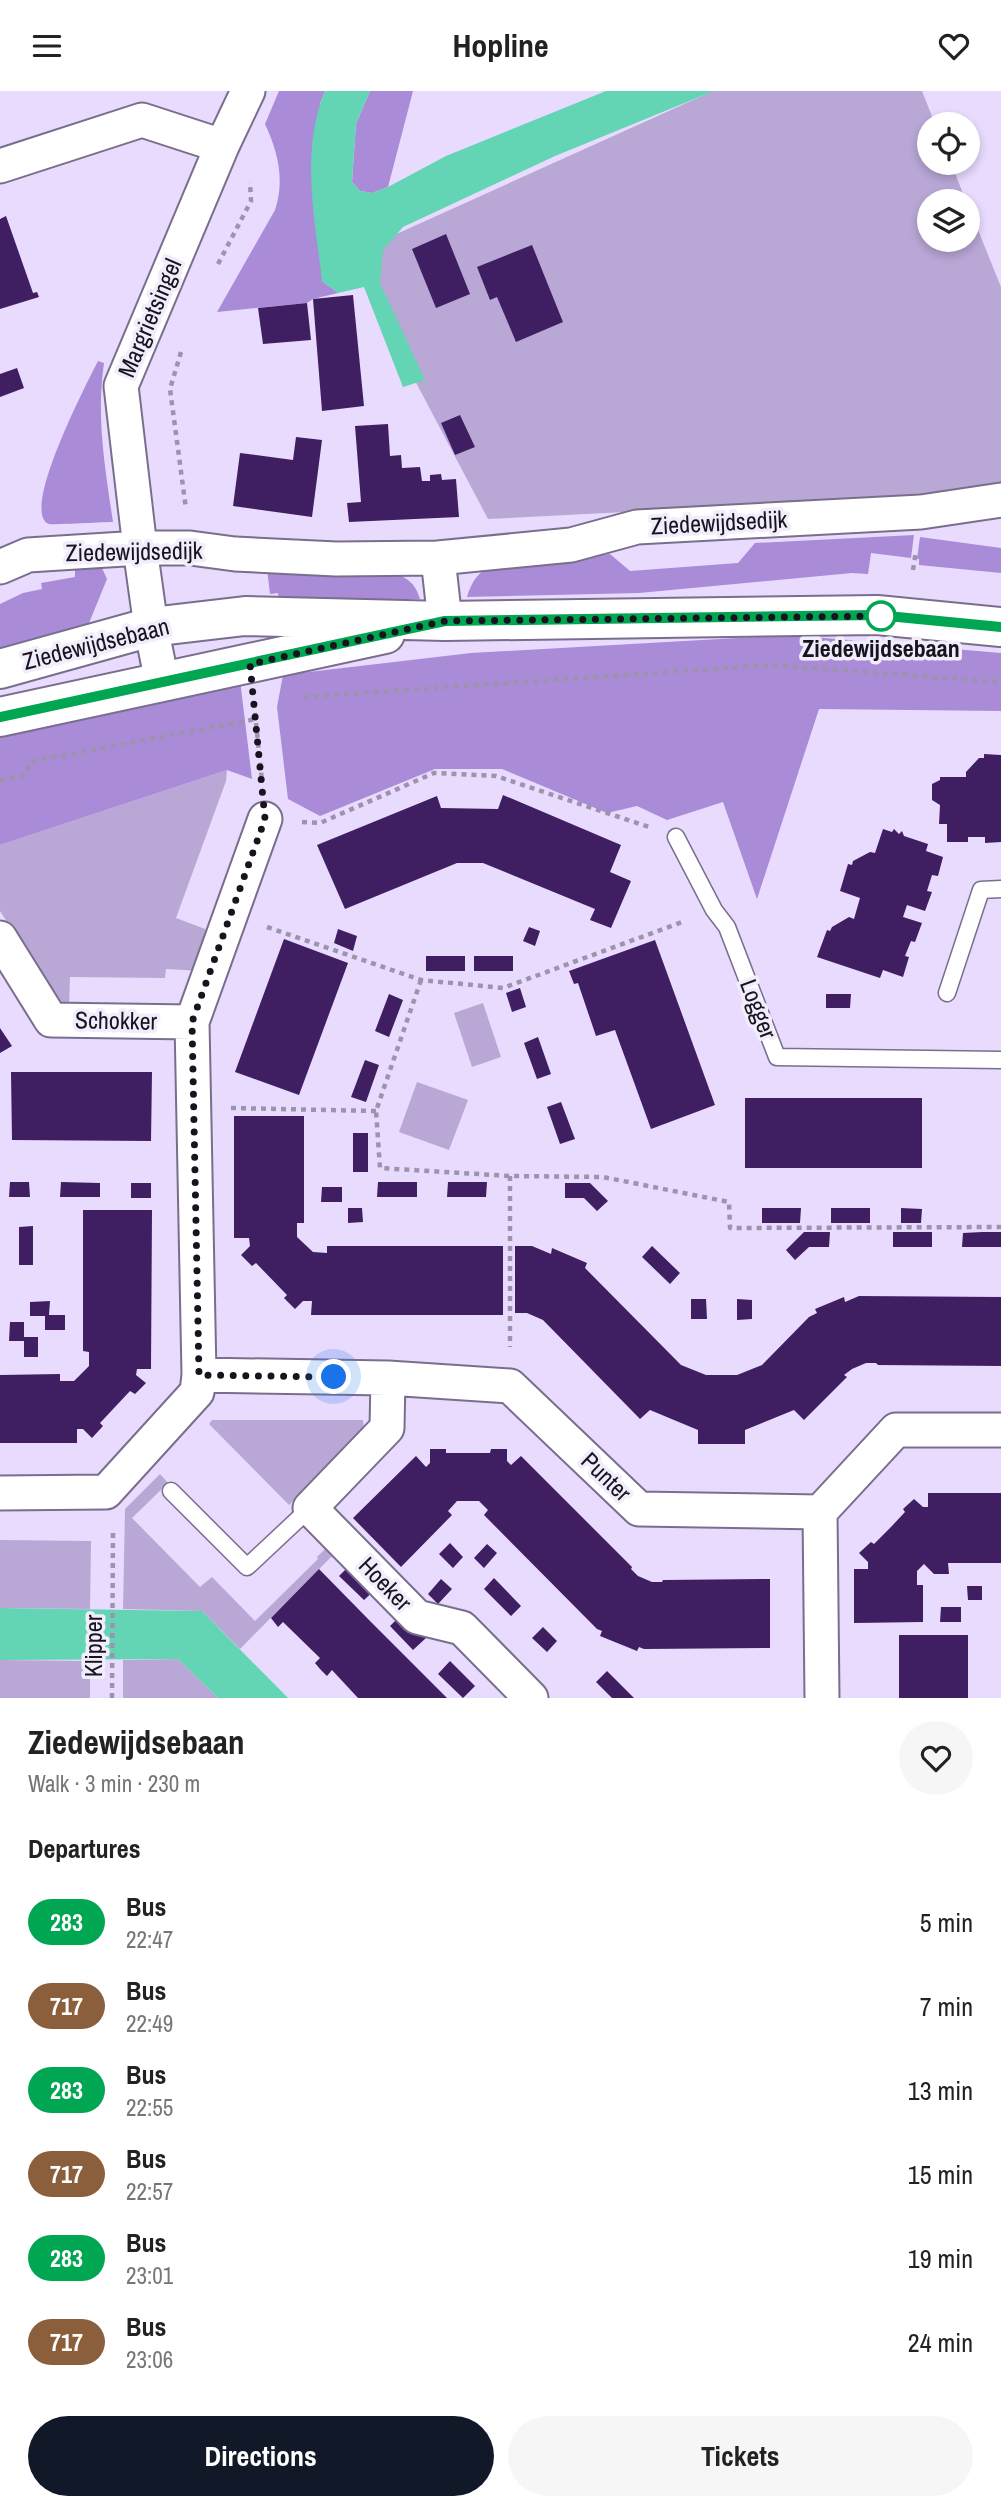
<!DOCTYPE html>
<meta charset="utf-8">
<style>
:root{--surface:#fff;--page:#f6f6f6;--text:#222;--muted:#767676;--accent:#111827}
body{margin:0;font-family:"Archivo Narrow",sans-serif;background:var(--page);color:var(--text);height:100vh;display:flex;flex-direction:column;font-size:26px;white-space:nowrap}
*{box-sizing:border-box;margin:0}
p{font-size:23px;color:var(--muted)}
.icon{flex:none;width:38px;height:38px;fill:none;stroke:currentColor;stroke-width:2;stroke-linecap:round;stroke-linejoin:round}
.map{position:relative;height:1607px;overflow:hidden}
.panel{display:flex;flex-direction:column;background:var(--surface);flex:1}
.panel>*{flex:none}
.badge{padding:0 14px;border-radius:23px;font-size:24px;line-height:46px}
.tools{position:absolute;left:917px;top:21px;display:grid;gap:14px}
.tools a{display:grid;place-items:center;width:63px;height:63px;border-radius:50%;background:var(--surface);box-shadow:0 4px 10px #0003;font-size:35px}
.you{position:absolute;width:35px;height:35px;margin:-18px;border:5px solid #fff;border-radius:50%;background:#1a73e8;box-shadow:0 0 0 10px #1a73e833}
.map>.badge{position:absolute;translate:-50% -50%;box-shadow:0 0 0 4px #fff}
h2{padding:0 28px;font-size:26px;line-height:63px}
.round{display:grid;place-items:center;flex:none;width:74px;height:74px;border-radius:37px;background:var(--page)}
.headline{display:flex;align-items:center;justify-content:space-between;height:119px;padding:0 28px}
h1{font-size:33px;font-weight:800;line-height:52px}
.action{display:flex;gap:14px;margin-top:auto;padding:14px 28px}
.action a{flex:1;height:80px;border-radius:42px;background:var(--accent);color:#fff;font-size:28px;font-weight:800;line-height:80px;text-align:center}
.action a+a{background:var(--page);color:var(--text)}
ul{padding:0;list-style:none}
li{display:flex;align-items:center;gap:21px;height:84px;padding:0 28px}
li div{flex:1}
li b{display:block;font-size:26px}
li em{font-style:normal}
li .badge{min-width:77px;font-weight:700;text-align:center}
header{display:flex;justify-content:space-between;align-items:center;height:91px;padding:0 28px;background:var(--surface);font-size:32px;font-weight:800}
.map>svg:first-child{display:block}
.green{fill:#b9a7d6}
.forest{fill:#aa8bd8}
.water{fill:#63d4b4}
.building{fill:#3f1f62}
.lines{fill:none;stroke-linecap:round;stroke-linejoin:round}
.service-casing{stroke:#7a6e8d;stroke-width:19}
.minor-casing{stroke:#7a6e8d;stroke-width:37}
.tertiary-casing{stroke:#7a6e8d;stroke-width:42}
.path{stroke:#9e93ae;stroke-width:4.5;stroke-dasharray:5 5;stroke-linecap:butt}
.service{stroke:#fff;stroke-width:16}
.minor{stroke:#fff;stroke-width:33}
.tertiary{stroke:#fff;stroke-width:38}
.line-casing{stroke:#fff;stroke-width:16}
.line{stroke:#00a651;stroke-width:10}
.walk{stroke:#18131f;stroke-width:7;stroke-dasharray:0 12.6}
.stop-dot{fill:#fff;stroke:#00a651;stroke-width:3.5}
.labels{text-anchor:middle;stroke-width:7;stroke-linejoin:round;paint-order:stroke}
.street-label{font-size:24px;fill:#18131f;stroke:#f2edfb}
.stop-label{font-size:24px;font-weight:bold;fill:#18131f;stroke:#f2edfb}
</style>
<header><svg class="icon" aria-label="menu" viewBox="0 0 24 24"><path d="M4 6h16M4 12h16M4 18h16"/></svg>Hopline<svg class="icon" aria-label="heart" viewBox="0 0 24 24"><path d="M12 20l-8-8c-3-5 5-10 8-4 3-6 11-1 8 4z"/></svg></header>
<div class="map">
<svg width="1001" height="1607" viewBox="0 0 1001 1607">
<rect width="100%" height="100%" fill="#e8dbfe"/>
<!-- green -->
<path class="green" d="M713,0H922L935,33H929V72H951L966,110H929V149H968V114L1001,196V395L977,403L488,428L364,193L381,150Z
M227,679L226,690L176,827L205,838L210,852L202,880L166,878L165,887L70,886L69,918H63L0,820V754Z
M483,912L501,966L472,976L454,922Z
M417,991L468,1009L449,1059L399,1041Z
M212,1329H363L364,1340L289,1414L209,1333Z
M160,1383L168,1392L132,1427L200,1496L212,1486L255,1530L318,1468L317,1466L331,1452L338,1459L240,1558L202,1520L123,1518L125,1418Z
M0,1449L91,1450L90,1518L0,1517Z
M178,1568L218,1607H123V1569Z
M0,1569L90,1570V1607H0Z"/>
<!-- forest -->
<path class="forest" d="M279,0H325L320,13L322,190L338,202L313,208L307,212L217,221L275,119C285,89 278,61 265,33Z
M370,0H413L388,96L372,102L360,100L352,91L356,33Z
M98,270L104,272C96,326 105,377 113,431C103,431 53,434 49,433C19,422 88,290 98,270Z
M914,444L911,467L871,462L868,483L852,482L639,502L467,506C473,487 480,479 499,471L610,463L630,480L738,472L755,452Z
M920,446L1001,457V482L919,474V468H917Z
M75,472L92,473L102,477L107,488L89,532L0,560V513L23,502L42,498L41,492L75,486Z
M267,478L392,481C407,487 415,491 420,508L279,511L278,502L270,503Z
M790,544L1001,562V620L819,618L757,808L723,711L667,729L637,715L607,722L502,678H435L320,725L288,708L277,616L283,584L471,562Z
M240,589L252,688L227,679L0,754V637Z"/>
<!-- water -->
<path class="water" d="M325,0H370L356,33L352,91L360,100L372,102L388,96L446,65L606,0H714L555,65L403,136L383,159L380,192L425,289L403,296L364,196L338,202L322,190C315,128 300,60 325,0Z
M0,1517L202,1520L288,1607H218L178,1568L0,1569Z"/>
<!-- building -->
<path class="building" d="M6,125L33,202L37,201L39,206L0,218V128Z
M446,143L470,203L436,217L412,158Z
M532,154L563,231L516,251L497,206L490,209L477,176Z
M353,204L364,315L322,320L313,208Z
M307,212L311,249L263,253L258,217Z
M17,277L24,297L0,306V283Z
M460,324L475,356L455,364L441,332Z
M388,333L390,365L401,364L402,377L420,376L422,390H430V384L441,383L442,389L456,388L459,426L349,431L347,412L361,411L355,335Z
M296,346L322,349L312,426L233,415L240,362L293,369Z
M984,663L1001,664V751L985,752V746H968V751H947V733H939L940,714L932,709V693L940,689V686H966V681L979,667H984Z
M503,704L621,754L610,781L631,790L611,837L590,829L595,818L483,772H457L345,818L317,754L437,705L441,717L498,718Z
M883,738L892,741L894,738L899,743L902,740L904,745L928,753L926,760L943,766L938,785L932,784L927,800L932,801L925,820L907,814L903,826L922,832L915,851L911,850L905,865L909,866L903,886L883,879L880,887L817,866L827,839L830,840L832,836L849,826L854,828L860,807L840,800L848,773L852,774L853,770L870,761L875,762Z
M529,836L540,840L535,855L523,850Z
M338,838L357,845L353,860L334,852Z
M284,848L348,872L299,1004L235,981Z
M655,849L715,1014L651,1038L615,939L596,945L578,892L574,893L569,880Z
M426,865H465V880H426Z
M474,865H513V880H474Z
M520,897L526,916L512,921L506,902Z
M389,903L403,909L389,946L375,940Z
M826,903H851L850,917H826Z
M0,937L12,955L0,962Z
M538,946L551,983L537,988L524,952Z
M365,969L379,974L366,1011L351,1006Z
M11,981H152L151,1050L12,1049Z
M745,1007H922V1077H745Z
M561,1011L575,1048L560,1053L547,1016Z
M234,1025H304V1132H297V1146L313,1161L327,1162V1155H503V1224H311L312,1210H303L295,1218L284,1207L287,1204L256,1172L252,1175L241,1164L250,1155L249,1147H234Z
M353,1042H368V1081H353Z
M10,1091H29L30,1106H9Z
M61,1091L100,1092V1106H60Z
M378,1091H417V1106H377Z
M448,1091H487L486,1106H447Z
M131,1092H151V1107H131Z
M565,1092H590L608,1110L597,1120L584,1107H565Z
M322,1096H342V1111H321Z
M348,1117H362L363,1131L348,1132Z
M762,1117H801L800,1132H762Z
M831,1117H870V1132H831Z
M901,1117L922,1118L921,1132H901Z
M83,1119H152L151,1278H137L136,1284L146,1292L135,1303L130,1300L100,1332L103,1335L92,1347L83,1338H77V1352H0V1284L60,1283V1290H74L89,1275V1261L83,1260Z
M33,1135V1174H19V1136Z
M804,1141H830L829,1156H809L795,1169L786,1159Z
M893,1141H932V1156H893Z
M982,1141H1001V1156H962L963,1142Z
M515,1155H532L551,1163L552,1157L587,1172L585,1177L681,1274L706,1284H737L762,1274L809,1226L817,1222L815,1218L844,1206L845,1211L859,1205L1001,1206V1275L878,1274L876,1272H866L852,1278L844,1284L847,1286L804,1329L794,1319L745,1339V1353H698V1339L650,1319L640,1328L543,1229L527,1222H515Z
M652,1155L680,1182L670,1193L642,1166Z
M691,1208H706L707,1228H691Z
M737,1208L752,1209V1228L737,1229Z
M50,1210L49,1224H65V1239H45V1225H30V1211Z
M10,1231H24V1246H38V1266H24V1250H9Z
M430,1358H446V1362H490L491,1358H507V1370L511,1374L521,1365L632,1476L631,1478L638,1485L652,1491H662L663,1489L770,1488V1557L644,1558L639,1556L637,1560L600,1545L602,1540L597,1538L484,1424L488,1419L479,1410H457L448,1420L452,1424L401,1476L353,1427L416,1365L426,1376L430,1372Z
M928,1402H1001V1472H948L949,1483H934L924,1473L917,1480V1494H923V1531L854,1532V1478H868V1471L859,1462L871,1451L874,1453L890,1437L905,1421L903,1418L914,1408L923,1416H928Z
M450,1452L463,1466L453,1477L439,1463Z
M487,1453L497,1462L484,1477L474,1467Z
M352,1472L377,1497L364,1509L339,1485Z
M319,1478L369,1529L447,1607H358L332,1579L327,1585L320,1578L315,1572L320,1567L283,1531L278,1536L271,1527Z
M494,1487L521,1515L511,1525L484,1498Z
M441,1488L452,1498L438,1513L428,1503Z
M967,1495H982V1509H968Z
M941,1516H961V1531H940Z
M402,1523L426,1547L413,1559L390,1535Z
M543,1536L557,1550L547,1561L532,1547Z
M899,1544H968V1607H899Z
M450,1570L475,1595L463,1607L438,1583Z
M607,1580L634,1607H612L596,1591Z"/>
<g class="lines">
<defs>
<path id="service" d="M676,746L714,819L727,836L777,966L1001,969
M947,902L981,799L1001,798
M171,1400L247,1476L310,1417"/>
<path id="minor" d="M0,75L142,29L222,55
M438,467L445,530
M0,476L28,464L140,457H190L235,463L336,468L438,467L571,454L637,436L921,421L1001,409
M162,591L151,536L140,457L121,295L222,55L248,0
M0,847L51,929L192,931L199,1284L197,1301L106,1401L0,1402
M192,931L265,728
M199,1284L388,1287L510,1295L639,1418L820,1421L896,1339H1001
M388,1287L387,1337L310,1417L417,1526L462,1537L531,1607
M820,1421L822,1607"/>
<path id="tertiary" d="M0,578L151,536L245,525L445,530L877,524L1001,536
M0,626L385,543"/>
</defs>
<!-- service casing -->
<use href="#service" class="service-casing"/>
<!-- minor casing -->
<use href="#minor" class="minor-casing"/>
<!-- tertiary casing -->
<use href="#tertiary" class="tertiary-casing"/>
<!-- path -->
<path class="path" d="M218,173L251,110L250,91
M181,261L170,298L186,418
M913,479L916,460
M304,606L772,574L1001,591
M254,612L262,690
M0,689L22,685L33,670L256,628
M302,731L320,732L434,682L496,685L649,736
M267,836L421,889L503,897L685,830
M421,889L376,1020L380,1077L510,1085L603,1086L729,1111L730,1137L1001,1136
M231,1017L376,1020
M510,1085V1256
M112,1607L113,1440"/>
<!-- service -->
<use href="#service" class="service"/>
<!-- minor -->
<use href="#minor" class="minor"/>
<!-- tertiary -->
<use href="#tertiary" class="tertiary"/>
</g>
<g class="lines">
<defs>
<path id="line" d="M0,626L445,530L877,524L1001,536"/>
</defs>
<!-- line casing -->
<use href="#line" class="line-casing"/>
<!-- line -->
<use href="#line" class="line"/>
<!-- walk -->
<path class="walk" d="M334,1286L199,1284L192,931L265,728L250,573L445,530L881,525"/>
</g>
<!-- markers -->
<circle class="stop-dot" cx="881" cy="525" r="14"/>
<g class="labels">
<!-- street labels -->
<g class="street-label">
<text transform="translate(150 227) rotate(-67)" y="8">Margrietsingel</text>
<text transform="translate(719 432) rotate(-3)" y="8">Ziedewijdsedijk</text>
<text transform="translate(134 461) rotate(-1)" y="8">Ziedewijdsedijk</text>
<text transform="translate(96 553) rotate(-14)" y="8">Ziedewijdsebaan</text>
<text transform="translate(758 918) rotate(69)" y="8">Logger</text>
<text transform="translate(116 930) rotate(1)" y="8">Schokker</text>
<text transform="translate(606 1386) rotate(44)" y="8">Punter</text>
<text transform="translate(385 1493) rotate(46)" y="8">Hoeker</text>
<text transform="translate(94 1555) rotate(-90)" y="8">Klipper</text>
</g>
<!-- stop labels -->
<g class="stop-label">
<text x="881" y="566">Ziedewijdsebaan</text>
</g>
</g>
</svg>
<div class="tools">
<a><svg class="icon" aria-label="locate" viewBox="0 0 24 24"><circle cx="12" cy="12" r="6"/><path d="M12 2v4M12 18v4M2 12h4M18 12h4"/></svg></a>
<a><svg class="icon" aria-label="layers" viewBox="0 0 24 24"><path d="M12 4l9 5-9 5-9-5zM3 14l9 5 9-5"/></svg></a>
</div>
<div class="you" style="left:334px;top:1286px"></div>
</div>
<section class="panel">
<div class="headline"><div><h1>Ziedewijdsebaan</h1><p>Walk · 3 min · 230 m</p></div><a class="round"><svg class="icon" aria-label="heart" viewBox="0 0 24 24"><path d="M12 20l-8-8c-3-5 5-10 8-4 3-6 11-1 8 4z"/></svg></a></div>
<h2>Departures</h2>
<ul>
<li><span class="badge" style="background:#00a651;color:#fff">283</span><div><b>Bus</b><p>22:47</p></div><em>5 min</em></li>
<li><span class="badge" style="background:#8b5e3c;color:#fff">717</span><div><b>Bus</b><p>22:49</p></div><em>7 min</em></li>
<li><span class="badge" style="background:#00a651;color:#fff">283</span><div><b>Bus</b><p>22:55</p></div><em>13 min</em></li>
<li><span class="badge" style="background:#8b5e3c;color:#fff">717</span><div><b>Bus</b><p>22:57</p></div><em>15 min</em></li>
<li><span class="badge" style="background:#00a651;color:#fff">283</span><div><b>Bus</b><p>23:01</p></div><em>19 min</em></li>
<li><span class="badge" style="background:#8b5e3c;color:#fff">717</span><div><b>Bus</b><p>23:06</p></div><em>24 min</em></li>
</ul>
<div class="action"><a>Directions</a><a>Tickets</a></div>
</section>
